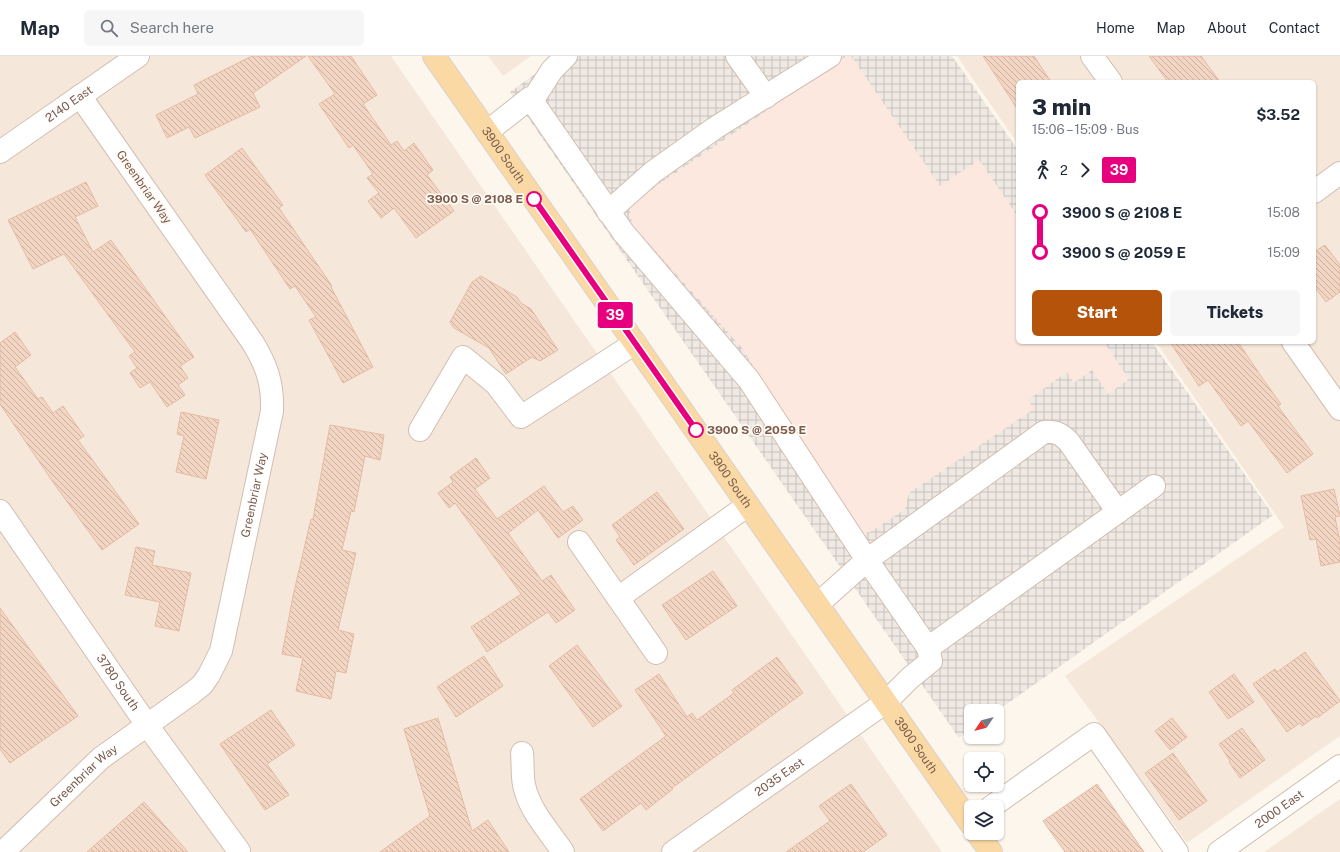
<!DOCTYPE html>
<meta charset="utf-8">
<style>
:root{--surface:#fff;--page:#f6f6f7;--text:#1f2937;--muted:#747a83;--line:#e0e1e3;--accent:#b45309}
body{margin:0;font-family:"Public Sans",sans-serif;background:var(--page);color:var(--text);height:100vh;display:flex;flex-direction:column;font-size:15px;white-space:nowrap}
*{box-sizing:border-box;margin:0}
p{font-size:13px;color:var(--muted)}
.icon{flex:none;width:22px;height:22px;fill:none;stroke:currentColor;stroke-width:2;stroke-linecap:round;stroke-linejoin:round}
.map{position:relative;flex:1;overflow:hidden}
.drawer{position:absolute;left:1016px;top:24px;width:300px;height:264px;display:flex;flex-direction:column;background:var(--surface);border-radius:6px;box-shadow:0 1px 3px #0004}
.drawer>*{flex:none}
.badge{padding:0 8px;border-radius:3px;font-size:14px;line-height:26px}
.needle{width:26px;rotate:235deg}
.tools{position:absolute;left:964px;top:648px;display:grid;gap:8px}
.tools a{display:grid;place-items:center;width:40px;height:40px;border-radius:6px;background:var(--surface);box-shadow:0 1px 3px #0004;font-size:20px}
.map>.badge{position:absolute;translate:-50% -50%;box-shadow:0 0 0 2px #fff}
.legs{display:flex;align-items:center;gap:6px;height:44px;padding:0 16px;font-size:13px}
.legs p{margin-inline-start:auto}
.summary{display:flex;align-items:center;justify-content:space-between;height:68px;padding:0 16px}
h1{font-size:22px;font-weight:800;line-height:30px}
.cta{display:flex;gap:8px;margin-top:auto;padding:8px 16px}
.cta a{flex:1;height:46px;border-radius:6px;background:var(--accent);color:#fff;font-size:16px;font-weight:800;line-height:46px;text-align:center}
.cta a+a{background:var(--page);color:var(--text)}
ul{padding:0 16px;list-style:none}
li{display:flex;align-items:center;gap:14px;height:40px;font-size:15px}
li i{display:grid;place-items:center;width:6px;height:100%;margin:0 5px;background:currentColor}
li i::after{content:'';width:10px;height:10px;margin:-5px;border:3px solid;border-radius:50%;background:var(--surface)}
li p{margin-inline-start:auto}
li:first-child i{background:linear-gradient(#0000 50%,currentColor 0)}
li:last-child i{background:linear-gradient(currentColor 50%,#0000 0)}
header{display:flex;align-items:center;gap:24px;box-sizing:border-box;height:56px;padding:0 20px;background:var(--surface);border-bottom:1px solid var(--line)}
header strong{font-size:19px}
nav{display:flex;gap:22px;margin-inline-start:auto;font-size:14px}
.search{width:280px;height:36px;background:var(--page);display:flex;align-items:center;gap:10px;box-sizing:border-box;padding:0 14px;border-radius:6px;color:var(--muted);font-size:15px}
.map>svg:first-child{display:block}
.residential{fill:#f5e8da}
.commercial{fill:#fde8e0}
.industrial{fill:url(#industrial-grid)}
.building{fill:url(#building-back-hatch);stroke:#e6bba3}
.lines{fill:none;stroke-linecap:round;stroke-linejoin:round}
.minor-casing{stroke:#d1beb0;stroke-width:24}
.major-casing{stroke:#dad1cd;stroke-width:24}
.minor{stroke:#fff;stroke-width:22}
.major{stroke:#fbd9a5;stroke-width:22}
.line-1-casing{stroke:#fff;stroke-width:9}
.line-1{stroke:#e6007e;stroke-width:6}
.stop-1-dot{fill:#fff;stroke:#e6007e;stroke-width:2}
.labels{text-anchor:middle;stroke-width:3.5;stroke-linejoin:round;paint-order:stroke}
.street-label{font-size:12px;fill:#7a5c4d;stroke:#fffaf3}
.stop-label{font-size:12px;font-weight:bold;fill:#7a5c4d;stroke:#fffaf3;text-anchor:end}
</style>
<header>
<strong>Map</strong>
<div class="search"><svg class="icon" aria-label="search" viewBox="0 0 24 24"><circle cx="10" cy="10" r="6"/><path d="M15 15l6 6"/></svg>Search here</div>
<nav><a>Home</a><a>Map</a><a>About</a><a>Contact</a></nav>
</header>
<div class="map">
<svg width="1340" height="796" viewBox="0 0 1340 796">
<defs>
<pattern id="industrial-grid" width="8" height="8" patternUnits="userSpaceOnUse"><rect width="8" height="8" fill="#efe9e4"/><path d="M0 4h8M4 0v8" fill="none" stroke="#c7c0bb"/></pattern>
<pattern id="building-back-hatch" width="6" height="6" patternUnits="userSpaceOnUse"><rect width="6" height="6" fill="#f3d5c3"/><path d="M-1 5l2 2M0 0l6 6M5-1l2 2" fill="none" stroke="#cab0a1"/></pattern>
</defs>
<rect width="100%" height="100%" fill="#fdf6ec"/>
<!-- residential -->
<path class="residential" d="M0,0H391L942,796H0Z
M488,0H531L503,20Z
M957,0H1340V680L1187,787L1065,620L1284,471L1156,286H1314V26H1018V88Z
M1340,743V796H1264Z"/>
<!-- commercial -->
<path class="commercial" d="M847,0H851L940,129L979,104L1018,161V286H1104L1130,322L1108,338L1074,327L1067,317L1029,345L1035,353L909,437L905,453L872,475L856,480L635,172L630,160L631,151L639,142Z"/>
<!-- industrial -->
<path class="industrial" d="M560,0H847L639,142L631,151L630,160L635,172L743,293L856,480L872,475L905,453L909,437L1034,353L1028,344L1067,316L1074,327L1092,314L1108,338L1129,323L1104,286H1152L1273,459L997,655H971V673L959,682L510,36Z
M851,0H952L1018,94V161L979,104L940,130Z"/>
<!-- building -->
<path class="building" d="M252,0H306L253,37L260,51L195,82L189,71L167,82L156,59L198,38L194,29Z
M308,0H351L377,39L363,48L391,89L397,85L404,95L414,87L433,114L427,119L454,155L416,182L394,152L381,162L368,145L379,137L367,122L373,118L353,89L349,92L319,48L335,38Z
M983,0H1034L1051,26H1018V54Z
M1149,0H1201L1220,26H1168Z
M242,92L283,149L279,152L332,230L331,231L373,311L343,327L309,264L316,261L295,230L290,233L250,173L246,176L205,119Z
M86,126L98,150L75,161L93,196L111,184L194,301L180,310L188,322L178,329L185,339L167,351L150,326L140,332L130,317L137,312L129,300L135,296L64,198L33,213L8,164Z
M1325,189L1340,209V236L1326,246L1314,230V196Z
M481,220L517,241L521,247L531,253L558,294L540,305L532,301L506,318L489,292L454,272L450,266L472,226Z
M15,276L31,299L15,311L38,343L42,341L53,357L63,350L84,380L78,384L139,468L102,494L55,429L0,348V287Z
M1170,286H1238L1263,323L1281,348L1278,350L1313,398L1287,417L1248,365L1241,370L1208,324L1199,330Z
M181,356L219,364L206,423L176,416L184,380L177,378Z
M330,369L384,379L380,404L365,400L354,456L351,455L342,494L356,497L338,574L354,578L346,617L336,615L331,643L296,635L303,602L282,598L293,540L311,463H313Z
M476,402L490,422L475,433L497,463L544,430L563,456L573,450L583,464L558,482L538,454L508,477L542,525L551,519L575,554L556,567L548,556L487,596L471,571L521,538L455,447L449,452L438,437L453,426L450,421Z
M1334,433L1340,460L1335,461L1340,485V506L1321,510L1316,483L1310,484L1301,440Z
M657,436L684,473L634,509L616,484L620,481L612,469Z
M136,491L155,495L152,509L191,517L179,575L155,570L160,546L125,539Z
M713,515L737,550L686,584L662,549Z
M0,552L78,660L10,707L0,693Z
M577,589L622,650L593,671L549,610Z
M1305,596L1340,645L1317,662L1316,660L1302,670L1300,667L1287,676L1253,628L1275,613L1277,616Z
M484,600L503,630L456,661L437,631Z
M777,601L803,637L672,732L673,733L646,754L641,747L603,775L580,743L666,680L635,634L659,618L687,661L692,657L697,664L734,637L732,634Z
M1234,618L1254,646L1228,663L1209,636Z
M271,654L295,689L267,708L289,739L265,754L220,688Z
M438,662L472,775L488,764L509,796H380L430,760L404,673Z
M1172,662L1187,681L1170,694L1155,675Z
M1242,672L1265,704L1240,722L1229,706L1230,705L1219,688Z
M1173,697L1207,745L1179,764L1145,717Z
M851,728L887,779L863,796H786L830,765L819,750Z
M1097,728L1144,796H1065L1043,765Z
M144,746L188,796H87Z"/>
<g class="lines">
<defs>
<g id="minor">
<path d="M737,0L766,41"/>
<path d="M1092,0L1111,26"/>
<path d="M532,45L552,14L566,0"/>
<path d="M487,76L530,42L623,176L749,324L867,504L818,548"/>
<path id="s1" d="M0,96L138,0"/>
<path d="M1314,136L1340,117"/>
<path d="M608,156L653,116L715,72L830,0"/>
<path d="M1293,286L1340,353"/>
<path d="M420,374L463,301L496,328L521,361L635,287"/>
<path id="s2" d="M0,455L147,669L239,795"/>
<path d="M579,486L618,542"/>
<path d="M928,592L1154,430"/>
<path d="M656,597L618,542L748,449"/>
<path d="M522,697C523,707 522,719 524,729C529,754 549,775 563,796"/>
<path d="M991,751L1094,678L1177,796"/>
<path id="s3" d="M3,796L101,702L192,637L202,629L209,619L221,595L272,355C273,328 267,310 253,287L80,40"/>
<path id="s4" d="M673,796L886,646L910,622L931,605L928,592L867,504L1044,376C1056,375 1061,378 1069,386L1118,456"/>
<path id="s5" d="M1219,796L1340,710"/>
</g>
<g id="major">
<path id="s6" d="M434,0L971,768"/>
<path d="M977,777L991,796"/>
</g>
</defs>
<!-- minor casing -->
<use href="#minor" class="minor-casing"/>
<!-- major casing -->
<use href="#major" class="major-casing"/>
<!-- minor -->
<use href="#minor" class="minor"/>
<!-- major -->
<use href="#major" class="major"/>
</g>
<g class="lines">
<defs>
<path id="line-1" d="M534,143L696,374"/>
</defs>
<!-- line-1 casing -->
<use href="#line-1" class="line-1-casing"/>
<!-- line-1 -->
<use href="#line-1" class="line-1"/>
</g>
<!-- markers -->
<g class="stop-1-dot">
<circle cx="534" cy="143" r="7"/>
<circle cx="696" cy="374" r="7"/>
</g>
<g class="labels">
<!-- street labels -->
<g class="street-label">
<text dy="4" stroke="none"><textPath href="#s1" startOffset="84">2140 East</textPath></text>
<text dy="4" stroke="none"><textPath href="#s6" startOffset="121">3900 South</textPath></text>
<text transform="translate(144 131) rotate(55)" y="4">Greenbriar Way</text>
<text dy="4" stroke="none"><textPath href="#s6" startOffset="517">3900 South</textPath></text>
<text dy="4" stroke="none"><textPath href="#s3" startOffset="459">Greenbriar Way</textPath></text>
<text dy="4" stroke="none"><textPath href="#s2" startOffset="208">3780 South</textPath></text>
<text dy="4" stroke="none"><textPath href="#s6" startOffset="841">3900 South</textPath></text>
<text dy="4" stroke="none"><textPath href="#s3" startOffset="111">Greenbriar Way</textPath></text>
<text dy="4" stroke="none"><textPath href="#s4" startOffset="130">2035 East</textPath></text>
<text dy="4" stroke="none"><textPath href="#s5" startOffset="74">2000 East</textPath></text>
</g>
<!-- stop labels -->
<g class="stop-label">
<text x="523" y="147">3900 S @ 2108 E</text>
<text x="707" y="378" text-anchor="start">3900 S @ 2059 E</text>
</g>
</g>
</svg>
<div class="tools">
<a><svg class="needle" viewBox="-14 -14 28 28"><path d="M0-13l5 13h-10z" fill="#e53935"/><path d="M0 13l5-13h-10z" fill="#747a83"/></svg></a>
<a><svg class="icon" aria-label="locate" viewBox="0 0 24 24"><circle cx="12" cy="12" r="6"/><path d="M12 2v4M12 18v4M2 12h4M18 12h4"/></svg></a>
<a><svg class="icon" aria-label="layers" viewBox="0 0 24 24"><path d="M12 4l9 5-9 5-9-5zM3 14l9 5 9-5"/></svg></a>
</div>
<b class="badge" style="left:615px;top:259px;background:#e6007e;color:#fff">39</b>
<section class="drawer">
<div class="summary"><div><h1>3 min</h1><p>15:06 – 15:09 · Bus</p></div><b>$3.52</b></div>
<div class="legs"><svg class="icon" aria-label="walk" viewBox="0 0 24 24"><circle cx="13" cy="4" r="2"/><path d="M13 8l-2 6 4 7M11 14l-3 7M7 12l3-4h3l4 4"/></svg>2<svg class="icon" aria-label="forward" viewBox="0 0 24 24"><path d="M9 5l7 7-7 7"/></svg><b class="badge" style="background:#e6007e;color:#fff">39</b></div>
<ul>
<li><i style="color:#e6007e"></i><b>3900 S @ 2108 E</b><p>15:08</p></li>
<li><i style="color:#e6007e"></i><b>3900 S @ 2059 E</b><p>15:09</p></li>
</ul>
<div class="cta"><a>Start</a><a>Tickets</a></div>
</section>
</div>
